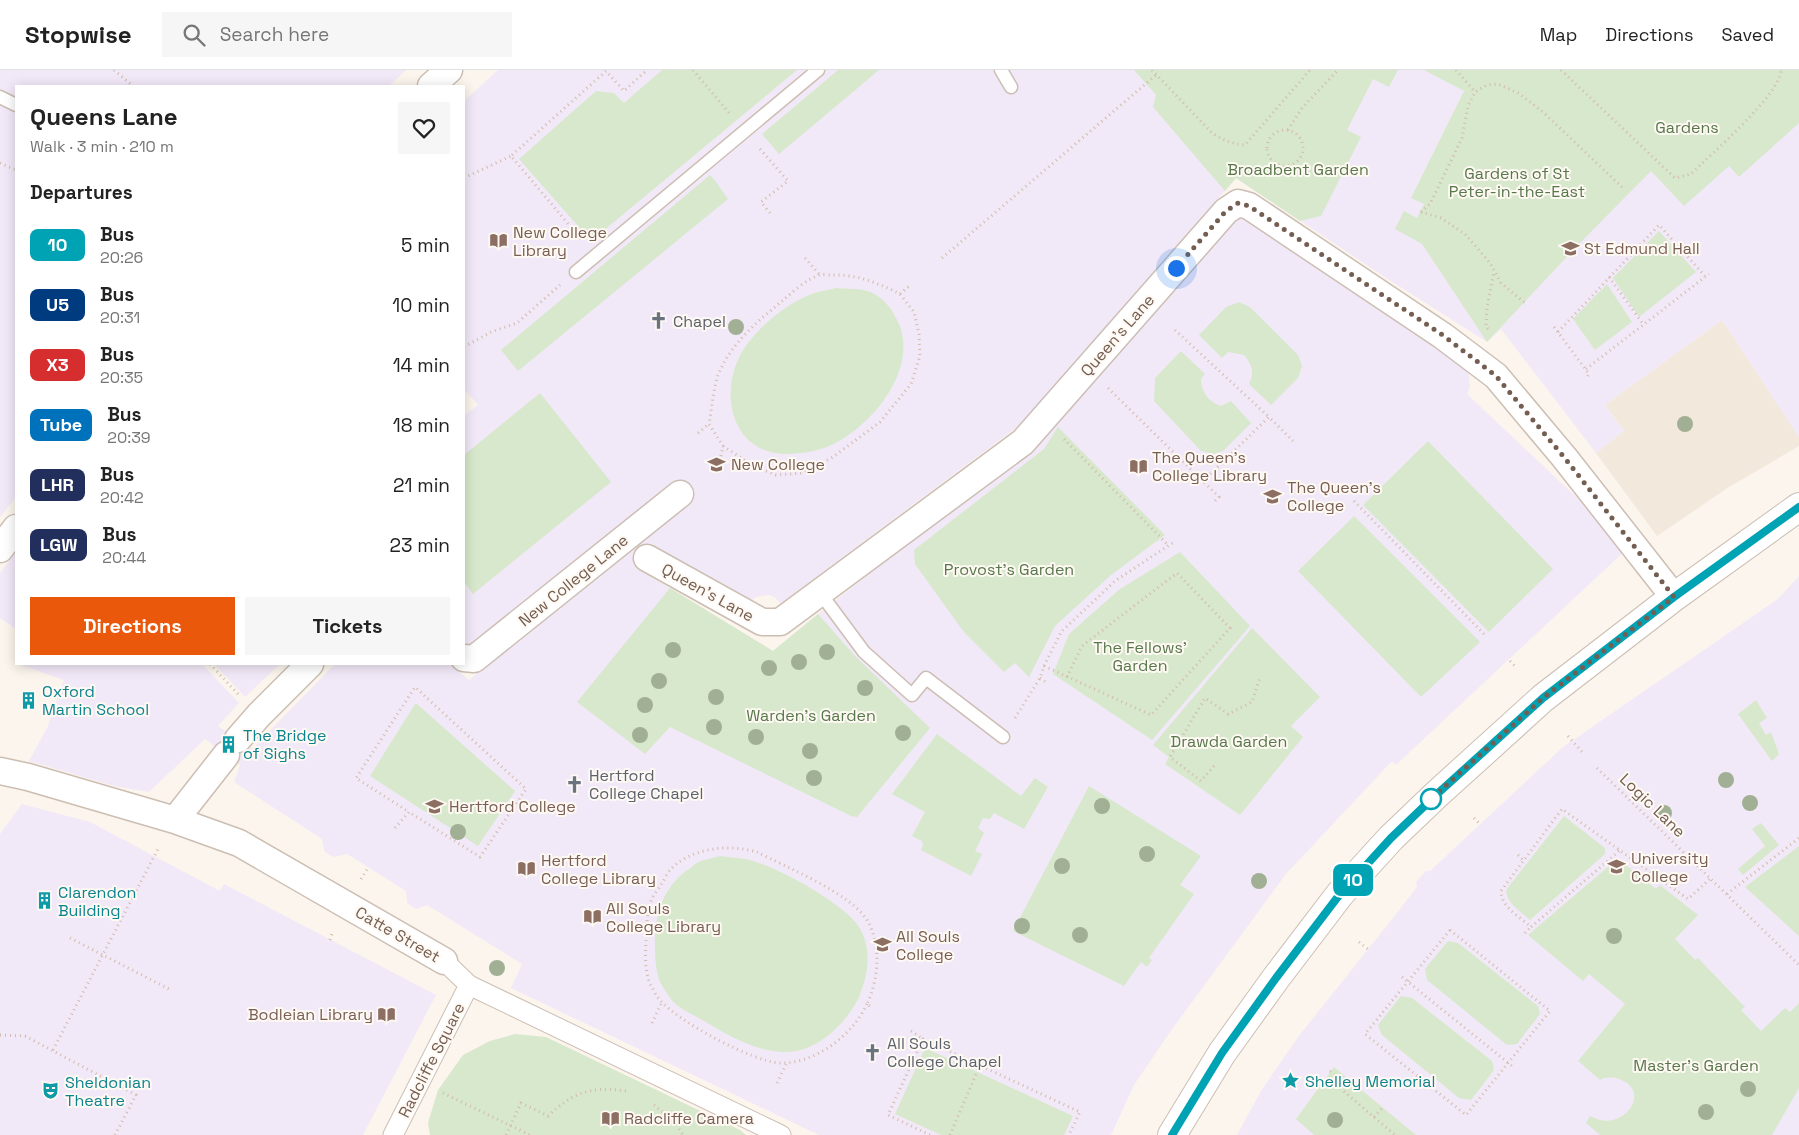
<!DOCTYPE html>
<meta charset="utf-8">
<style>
:root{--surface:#fff;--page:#f6f6f6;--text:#222;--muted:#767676;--line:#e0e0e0;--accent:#ea580c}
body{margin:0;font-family:"Space Grotesk",sans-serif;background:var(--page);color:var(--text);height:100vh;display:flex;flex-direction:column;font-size:19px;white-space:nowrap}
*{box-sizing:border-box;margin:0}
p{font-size:16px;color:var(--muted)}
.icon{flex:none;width:28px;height:28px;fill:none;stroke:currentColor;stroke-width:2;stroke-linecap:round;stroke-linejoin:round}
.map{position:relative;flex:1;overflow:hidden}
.panel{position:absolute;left:15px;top:15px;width:450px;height:580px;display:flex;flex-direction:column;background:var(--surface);border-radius:0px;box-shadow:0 2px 12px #0003}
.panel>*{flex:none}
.badge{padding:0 10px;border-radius:8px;font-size:18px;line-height:32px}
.you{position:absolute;width:25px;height:25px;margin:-12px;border:4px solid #fff;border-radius:50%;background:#1a73e8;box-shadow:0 0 0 8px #1a73e833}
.map>.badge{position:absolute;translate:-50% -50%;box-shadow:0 0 0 2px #fff}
h2{padding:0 15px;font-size:19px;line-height:45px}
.round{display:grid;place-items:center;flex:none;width:52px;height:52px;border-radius:0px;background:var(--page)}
.head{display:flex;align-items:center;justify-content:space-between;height:85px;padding:0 15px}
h1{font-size:24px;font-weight:600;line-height:38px}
.action{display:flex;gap:10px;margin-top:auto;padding:10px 15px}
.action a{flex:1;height:58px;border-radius:0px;background:var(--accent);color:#fff;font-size:20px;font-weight:600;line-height:58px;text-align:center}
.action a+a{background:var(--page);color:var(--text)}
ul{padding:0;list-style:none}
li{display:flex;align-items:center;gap:15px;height:60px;padding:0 15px}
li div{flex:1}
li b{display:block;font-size:19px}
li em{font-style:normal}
li .badge{min-width:55px;font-weight:700;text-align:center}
header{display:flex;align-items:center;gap:30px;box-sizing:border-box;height:70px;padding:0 25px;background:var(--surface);border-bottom:1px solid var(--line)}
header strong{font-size:24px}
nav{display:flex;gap:28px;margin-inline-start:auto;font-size:18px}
.search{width:350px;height:45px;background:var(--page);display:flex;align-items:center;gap:12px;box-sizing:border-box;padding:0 18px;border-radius:0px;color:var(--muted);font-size:19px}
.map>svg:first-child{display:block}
.residential{fill:#f2e8dc}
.education{fill:#f2e9f8}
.green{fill:#d7e8cc}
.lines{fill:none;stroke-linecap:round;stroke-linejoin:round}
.service-casing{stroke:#ccbeb3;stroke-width:15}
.pedestrian-casing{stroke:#ccbeb3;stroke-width:21}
.minor-casing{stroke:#ccbeb3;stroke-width:29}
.tertiary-casing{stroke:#ccbeb3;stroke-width:30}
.path{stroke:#d3baaa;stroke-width:3;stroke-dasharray:1 4;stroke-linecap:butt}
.service{stroke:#fff;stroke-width:12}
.pedestrian{stroke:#fff;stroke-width:19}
.minor{stroke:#fff;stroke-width:26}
.tertiary{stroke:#fff;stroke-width:28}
.tree{fill:#a1b094}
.line-casing{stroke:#fff;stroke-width:11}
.line{stroke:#00a3b4;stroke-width:8}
.walk{stroke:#745e52;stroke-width:5;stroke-dasharray:0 9}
.stop-dot{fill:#fff;stroke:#00a3b4;stroke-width:2.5}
.labels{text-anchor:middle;stroke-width:4;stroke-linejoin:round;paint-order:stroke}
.park-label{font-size:16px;fill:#58784b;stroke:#fef9f3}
.education-label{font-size:16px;fill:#785e54;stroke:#fef9f3;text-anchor:start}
.worship-label{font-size:16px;fill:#5b616d;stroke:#fef9f3;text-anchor:start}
.street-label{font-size:16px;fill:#745e52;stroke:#fef9f3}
.culture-label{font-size:16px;fill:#0d838f;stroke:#fef9f3;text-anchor:start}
</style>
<header>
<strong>Stopwise</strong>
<div class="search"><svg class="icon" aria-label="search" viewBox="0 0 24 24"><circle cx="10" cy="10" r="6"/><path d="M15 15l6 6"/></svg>Search here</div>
<nav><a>Map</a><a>Directions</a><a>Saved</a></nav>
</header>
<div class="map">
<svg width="1799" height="1065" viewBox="0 0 1799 1065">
<rect width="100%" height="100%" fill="#fbf5ed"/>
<!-- residential -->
<path class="residential" d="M1722,250L1799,367V376L1729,417L1657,466L1596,383L1624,361L1605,335Z"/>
<!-- education -->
<path class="education" d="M0,0H406L389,16H16V427L0,447Z
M498,0H1799V367L1722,250L1605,335L1624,361L1596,383L1501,259L1487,272L1383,206L1236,108L1169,184L1060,312L1016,358L781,533L774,527L769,525L756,527L751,531L658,480L636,498L773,581L818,544L1035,375L1241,140L1463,293L1469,305L1470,317L1467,324L1629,477L1396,695L1392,691L1286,804L1170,962L1134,1015L1111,1065H819L511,918L522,894L427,835L416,839L407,833L406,821L347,784L333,787L324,781L322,769L234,712L240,695L205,669L149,722L114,716L29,691L47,658L64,610L18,594H202L239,633L218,656L252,679L335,594H450L469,610L600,499L469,581L464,574V346L478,335L464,319V31Z
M16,482V559L0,548V503Z
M1799,506V1065H1237L1261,1021L1298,967L1397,843L1417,817L1416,812L1426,801H1430L1563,677L1778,529Z
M214,594H280L245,627Z
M22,734L90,752L220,821L224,814L436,925L363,1065H0V764Z"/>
<!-- green -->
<path class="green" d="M662,0H797L591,171L519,89L596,21L614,23L624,33Z
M838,0H879L779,84L762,64Z
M1134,0H1398L1389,17L1373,9L1347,60L1361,67L1321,146L1300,151L1236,108L1225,121L1153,37L1156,25Z
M1424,0H1799V53L1739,107L1729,96L1684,136L1651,101L1577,176L1487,272L1422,174L1395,159L1404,141L1417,148L1424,134L1411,128L1464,21Z
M710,105C717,112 722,121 728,129L518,301L501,280Z
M1659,161L1696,202L1639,247L1613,208Z
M1607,214L1632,252L1595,280L1573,249Z
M836,218C846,219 860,218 870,222C881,226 891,237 896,248C923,296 871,359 827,377C814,382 797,384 783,384C730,381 719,321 742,282C757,257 787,233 814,223C821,221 829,220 836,218Z
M1239,232L1250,237L1298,285L1302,296L1298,308L1271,335L1249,314C1255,302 1252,295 1244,285L1228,282L1222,288L1199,265L1226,237Z
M1181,281L1205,304L1201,309C1201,322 1209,332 1221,336L1231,331L1251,353L1223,381L1213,384L1201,381L1154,331L1155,308Z
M540,323L611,412L473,524L464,512V385Z
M1058,357L1165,465L1111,505L1055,556L1029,607L1015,593L1004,602L963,561L915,494L914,480L1044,379Z
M1428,371L1553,499L1489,562L1363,435Z
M1354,446L1480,572L1421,627L1298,501Z
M1180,482L1250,556L1152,670L1053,604L1069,564L1120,519Z
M670,518L773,581L818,544L856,587L930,658L857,747L851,746L670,657L645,684L577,632Z
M1252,558L1320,627L1291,656L1303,667L1240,745L1165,694L1169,687L1153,675Z
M1756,630L1767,648L1759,653L1766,665L1771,662L1779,684L1772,691L1738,644Z
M415,634H417L515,721L478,776L370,706Z
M937,664L1021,726L1035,708L1048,717L1024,759L994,743L990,749L983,748L978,758L984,763L975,781L982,784L971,806L921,780L923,775L922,771L912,766L925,742L892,724Z
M1089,716L1201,786L1180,815L1194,824L1149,888L1152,890L1147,897L1141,892L1124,916L1013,861Z
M1564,746L1605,778V784L1530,850C1520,841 1507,834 1506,820Z
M1761,753L1779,775L1743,805L1738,799L1765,776L1752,759Z
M1799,776V866L1745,817Z
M720,786C729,787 738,788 746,789C774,795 844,833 859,857C873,879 868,907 858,929C848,949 828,970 807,978C772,991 734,969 704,951C696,946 686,942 678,936C671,931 664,919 660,912C656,902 655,888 655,878C654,847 662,817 689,799C693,796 697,792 701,791C707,789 714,788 720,786Z
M1616,790L1622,792L1656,819L1660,815L1698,845L1675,869L1695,890L1698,888L1745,937L1741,940L1761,961L1785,938L1790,942L1799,933V1018L1772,1065H1600L1586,1053L1590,1046C1622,1065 1654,1021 1619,1009C1612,1007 1606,1007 1600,1010L1578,991L1625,934L1589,904L1583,911L1528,865Z
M1448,871L1458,873L1538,936L1540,944L1517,974L1507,975L1427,910L1425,899Z
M1401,926L1412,928L1492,991L1494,1000L1471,1030L1459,1028L1382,965L1378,955Z
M515,964L546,967L740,1060L746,1065H430L428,1053L438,1020L463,985L490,971Z
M925,978L1073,1046L1064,1065H941L895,1044Z
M1334,997L1416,1065H1314L1296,1049Z"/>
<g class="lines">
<defs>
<path id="service" d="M1001,0L1011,17
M0,27L16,35
M576,202L818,0
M821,524L864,582L912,625L926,608L1003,667"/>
<path id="pedestrian" d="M444,891L469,915L781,1065
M393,1065L469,915"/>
<path id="minor" d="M431,16L449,0
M0,479L16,458
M647,488L762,552H780L1023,372L1226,141L1238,133L1249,136L1443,266L1496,306L1564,387L1674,527
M464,588L474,589L680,424
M238,669L259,645L310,594
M0,701L28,707L175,750L239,773L444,891
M175,750L226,685"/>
<path id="tertiary" d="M1172,1065L1222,983L1276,908L1340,824L1391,768L1436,725L1543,628L1674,527L1799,437"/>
</defs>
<!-- service casing -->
<use href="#service" class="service-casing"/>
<!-- pedestrian casing -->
<use href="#pedestrian" class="pedestrian-casing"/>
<!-- minor casing -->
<use href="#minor" class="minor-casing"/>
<!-- tertiary casing -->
<use href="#tertiary" class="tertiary-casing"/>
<!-- path -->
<path class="path" d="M114,0L133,16
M693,0L730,44
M1152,0L1212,63C1223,70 1232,74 1245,75L1310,0
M1456,0L1475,22
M1561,0L1675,108L1691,104C1710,85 1781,24 1781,0
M1288,60L1302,38L1338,0
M1267 78a18 18 0 1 1 36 0a18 18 0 1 1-36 0Z
M760,79L788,111L761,132L770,143
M0,93L16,100
M464,108L511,86
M1421,142L1430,134L1462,68L1468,36L1475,22L1487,15L1498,14L1518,23L1543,42L1624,119
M1421,142L1441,148L1465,164L1490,193L1501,213L1525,233
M581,169L511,86L606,1L624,21L647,0
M805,188L820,205
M942,188L1156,5
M1609,207L1643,254
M1554,257L1589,304L1586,309
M1488,259L1486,257L1487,237L1494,202
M1175,260L1269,347
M1558,262L1659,155L1705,206
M464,277L491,262L517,253L560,215
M1586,299L1709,204
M1108,318L1219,427L1213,433
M698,363L709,354
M1064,369L1169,476
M723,376L753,396L776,405L803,403L833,387L880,352L911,314L920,286L919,264L914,242L900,224
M720,391L723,376L709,354C712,338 713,320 718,305C731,273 757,252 782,231C793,222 806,209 820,205C823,204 828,205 831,205C857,204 878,213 900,224L909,216
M1203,411L1269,347L1293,371
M1354,431L1486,566
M1510,591L1515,596
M210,594L239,625
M1044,596L1151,645L1230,558L1177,503L1082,576L1067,607
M1040,608L1047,613
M1015,648L1040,608L1044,596L1061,562L1115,511L1174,472
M1568,666L1583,683
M1214,696L1201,711L1170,687L1205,628L1228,644L1252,632L1260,607
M1597,698L1799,895
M1474,748L1480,754
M395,758L409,742L356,708L415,617L526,719L480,787L409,742
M1619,781L1531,857C1520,847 1501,837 1501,821L1562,739L1688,829L1711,808
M1518,785L1523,790
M361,809L368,798
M1727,824L1799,768
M1450,860L1550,941L1466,1045L1365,964Z
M1525,863L1531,857
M70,868L169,919
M330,870L333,861
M1359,872L1368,879
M1402,907L1512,996
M867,934C853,965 815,994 780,993C753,992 677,951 660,930C656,926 653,919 650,914C645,901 645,886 646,873C646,859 647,844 651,831C653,825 658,820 661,815C664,810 667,803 671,799C693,777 729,774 757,782C786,797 850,823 867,850C874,862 877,876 877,890C877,904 873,922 867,934L871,937
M652,953L662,932
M911,961L923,969
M0,965L25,966L136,1025L115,1065
M53,980L159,777
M1330,1001L1338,1008L1334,1013L1395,1065
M777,1013L787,992
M443,1023L530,1065
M654,1035L674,1051L683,1065
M1374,1047L1383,1037
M506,1065L521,1033L548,1046C573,1022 592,1016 626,1021
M930,1065L888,1045L923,969L1080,1042L1069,1065
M950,1065L980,995"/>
<!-- service -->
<use href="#service" class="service"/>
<!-- pedestrian -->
<use href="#pedestrian" class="pedestrian"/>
<!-- minor -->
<use href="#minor" class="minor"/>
<!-- tertiary -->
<use href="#tertiary" class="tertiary"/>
</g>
<!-- trees -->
<g class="tree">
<circle cx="736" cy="257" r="8"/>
<circle cx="1685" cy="354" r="8"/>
<circle cx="673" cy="580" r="8"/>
<circle cx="827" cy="582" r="8"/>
<circle cx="799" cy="592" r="8"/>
<circle cx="769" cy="598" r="8"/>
<circle cx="659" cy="611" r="8"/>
<circle cx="865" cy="618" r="8"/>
<circle cx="716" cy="627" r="8"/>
<circle cx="645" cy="635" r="8"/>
<circle cx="714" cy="657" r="8"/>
<circle cx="903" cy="663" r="8"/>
<circle cx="640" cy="665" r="8"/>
<circle cx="756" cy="667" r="8"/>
<circle cx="810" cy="681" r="8"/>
<circle cx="814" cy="708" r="8"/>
<circle cx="1726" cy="710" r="8"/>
<circle cx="1750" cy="733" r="8"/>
<circle cx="1102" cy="736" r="8"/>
<circle cx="1664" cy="743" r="8"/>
<circle cx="458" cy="762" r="8"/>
<circle cx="1147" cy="784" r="8"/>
<circle cx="1062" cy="796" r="8"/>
<circle cx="1259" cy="811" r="8"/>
<circle cx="1022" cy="856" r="8"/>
<circle cx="1080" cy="865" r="8"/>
<circle cx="1614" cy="866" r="8"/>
<circle cx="497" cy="898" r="8"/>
<circle cx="1748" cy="1019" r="8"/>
<circle cx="1706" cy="1042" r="8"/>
<circle cx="1335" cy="1050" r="8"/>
</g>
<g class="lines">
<defs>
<path id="line" d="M1172,1065L1222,983L1276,908L1340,824L1391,768L1436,725L1543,628L1674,527L1799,437"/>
</defs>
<!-- line casing -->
<use href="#line" class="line-casing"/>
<!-- line -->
<use href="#line" class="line"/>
<!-- walk -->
<path class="walk" d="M1176,198L1226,141L1238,133L1249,136L1444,266L1496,306L1564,387L1674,527L1543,628L1431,729"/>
</g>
<!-- icons -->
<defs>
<symbol id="library-bare" viewBox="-9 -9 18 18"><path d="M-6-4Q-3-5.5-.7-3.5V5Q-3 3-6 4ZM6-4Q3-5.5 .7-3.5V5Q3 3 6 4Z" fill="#8d6e63" stroke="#fef9f3" stroke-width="2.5" paint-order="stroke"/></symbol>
<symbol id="university-bare" viewBox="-9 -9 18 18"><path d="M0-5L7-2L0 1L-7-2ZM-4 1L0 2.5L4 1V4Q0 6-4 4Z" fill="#8d6e63" stroke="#fef9f3" stroke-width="2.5" paint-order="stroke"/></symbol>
<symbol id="church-bare" viewBox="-9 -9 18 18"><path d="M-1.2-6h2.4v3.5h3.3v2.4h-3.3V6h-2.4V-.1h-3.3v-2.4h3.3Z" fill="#6b7280" stroke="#fef9f3" stroke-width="2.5" paint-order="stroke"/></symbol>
<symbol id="building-bare" viewBox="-9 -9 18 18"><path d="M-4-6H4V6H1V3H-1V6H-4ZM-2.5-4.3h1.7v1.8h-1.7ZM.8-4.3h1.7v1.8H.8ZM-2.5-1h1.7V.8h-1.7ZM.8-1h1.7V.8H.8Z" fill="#0f9aa8" stroke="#fef9f3" stroke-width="2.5" paint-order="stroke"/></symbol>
<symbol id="sight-bare" viewBox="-9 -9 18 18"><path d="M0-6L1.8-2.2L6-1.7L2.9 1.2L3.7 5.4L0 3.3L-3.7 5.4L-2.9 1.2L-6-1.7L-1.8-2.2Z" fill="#0f9aa8" stroke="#fef9f3" stroke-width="2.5" paint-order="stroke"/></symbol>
<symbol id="theatre-bare" viewBox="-9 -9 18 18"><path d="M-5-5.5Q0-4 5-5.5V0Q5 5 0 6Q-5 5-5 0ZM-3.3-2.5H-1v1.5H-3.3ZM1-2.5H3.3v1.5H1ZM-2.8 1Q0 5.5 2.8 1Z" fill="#0f9aa8" stroke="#fef9f3" stroke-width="2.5" paint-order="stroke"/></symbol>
</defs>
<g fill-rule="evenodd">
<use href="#library-bare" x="486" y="158" width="25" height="25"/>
<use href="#university-bare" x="1558" y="166" width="25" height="25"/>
<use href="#church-bare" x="646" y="238" width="25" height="25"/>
<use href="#university-bare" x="704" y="382" width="25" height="25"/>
<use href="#library-bare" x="1126" y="384" width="25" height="25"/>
<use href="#university-bare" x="1260" y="414" width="25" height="25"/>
<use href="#building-bare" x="16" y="618" width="25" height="25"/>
<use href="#building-bare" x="216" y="662" width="25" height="25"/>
<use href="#church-bare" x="562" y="702" width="25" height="25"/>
<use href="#university-bare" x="422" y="724" width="25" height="25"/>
<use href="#university-bare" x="1604" y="784" width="25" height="25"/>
<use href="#library-bare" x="514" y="786" width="25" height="25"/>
<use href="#building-bare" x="32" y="818" width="25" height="25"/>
<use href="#library-bare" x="580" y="834" width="25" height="25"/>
<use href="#university-bare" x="870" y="862" width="25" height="25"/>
<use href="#library-bare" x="374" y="932" width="25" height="25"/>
<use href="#church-bare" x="860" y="970" width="25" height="25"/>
<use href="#sight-bare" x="1278" y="998" width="25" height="25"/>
<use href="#theatre-bare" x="38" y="1008" width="25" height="25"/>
<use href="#library-bare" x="598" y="1036" width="25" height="25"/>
</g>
<!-- markers -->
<circle class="stop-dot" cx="1431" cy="729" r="10"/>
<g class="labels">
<!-- park labels -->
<g class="park-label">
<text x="1687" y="63">Gardens</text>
<text x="1298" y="105">Broadbent Garden</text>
<text x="1517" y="109">Gardens of St<tspan x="1517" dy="18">Peter-in-the-East</tspan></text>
<text x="1009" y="505">Provost's Garden</text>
<text x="1140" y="583">The Fellows'<tspan x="1140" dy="18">Garden</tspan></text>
<text x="811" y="651">Warden's Garden</text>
<text x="1229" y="677">Drawda Garden</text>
<text x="1696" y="1001">Master's Garden</text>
</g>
<!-- education labels -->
<g class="education-label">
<text x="513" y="168">New College<tspan x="513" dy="18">Library</tspan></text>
<text x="1584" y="184">St Edmund Hall</text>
<text x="1152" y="393">The Queen's<tspan x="1152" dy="18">College Library</tspan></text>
<text x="731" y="400">New College</text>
<text x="1287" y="423">The Queen's<tspan x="1287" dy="18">College</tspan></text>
<text x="449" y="742">Hertford College</text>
<text x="1631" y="794">University<tspan x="1631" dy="18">College</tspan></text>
<text x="541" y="796">Hertford<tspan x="541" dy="18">College Library</tspan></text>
<text x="606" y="844">All Souls<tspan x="606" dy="18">College Library</tspan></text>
<text x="896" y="872">All Souls<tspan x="896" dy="18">College</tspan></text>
<text x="373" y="950" text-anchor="end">Bodleian Library</text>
<text x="624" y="1054">Radcliffe Camera</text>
</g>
<!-- worship labels -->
<g class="worship-label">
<text x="673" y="257">Chapel</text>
<text x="589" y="711">Hertford<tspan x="589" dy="18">College Chapel</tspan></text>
<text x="887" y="979">All Souls<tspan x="887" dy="18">College Chapel</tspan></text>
</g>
<!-- street labels -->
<g class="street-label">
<text transform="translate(1117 265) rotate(-49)" y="6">Queen's Lane</text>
<text transform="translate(573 510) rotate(-39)" y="6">New College Lane</text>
<text transform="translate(708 522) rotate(29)" y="6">Queen's Lane</text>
<text transform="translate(1653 735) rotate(44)" y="6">Logic Lane</text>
<text transform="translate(398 864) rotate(30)" y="6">Catte Street</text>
<text transform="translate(431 990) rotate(-63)" y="6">Radcliffe Square</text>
</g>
<!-- culture labels -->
<g class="culture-label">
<text x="42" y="627">Oxford<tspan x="42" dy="18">Martin School</tspan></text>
<text x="243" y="671">The Bridge<tspan x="243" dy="18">of Sighs</tspan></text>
<text x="58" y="828">Clarendon<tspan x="58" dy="18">Building</tspan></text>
<text x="1305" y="1017">Shelley Memorial</text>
<text x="65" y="1018">Sheldonian<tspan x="65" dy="18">Theatre</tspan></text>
</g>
</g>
</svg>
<div class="you" style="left:1176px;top:198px"></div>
<b class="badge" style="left:1353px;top:810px;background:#00a3b4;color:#fff">10</b>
<section class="panel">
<div class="head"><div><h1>Queens Lane</h1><p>Walk · 3 min · 210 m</p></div><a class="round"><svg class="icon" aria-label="heart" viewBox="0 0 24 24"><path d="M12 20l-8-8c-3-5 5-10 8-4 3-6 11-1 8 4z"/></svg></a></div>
<h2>Departures</h2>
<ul>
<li><span class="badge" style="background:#00a3b4;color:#fff">10</span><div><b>Bus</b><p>20:26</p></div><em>5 min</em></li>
<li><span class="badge" style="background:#003b80;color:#fff">U5</span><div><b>Bus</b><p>20:31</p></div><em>10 min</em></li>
<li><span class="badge" style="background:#d62e2f;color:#fff">X3</span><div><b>Bus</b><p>20:35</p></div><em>14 min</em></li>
<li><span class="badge" style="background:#0072bc;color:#fff">Tube</span><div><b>Bus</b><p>20:39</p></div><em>18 min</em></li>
<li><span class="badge" style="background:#222e5b;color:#fff">LHR</span><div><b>Bus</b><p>20:42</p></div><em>21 min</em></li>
<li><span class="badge" style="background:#222e5b;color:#fff">LGW</span><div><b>Bus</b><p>20:44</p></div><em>23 min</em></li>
</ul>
<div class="action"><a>Directions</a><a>Tickets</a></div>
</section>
</div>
